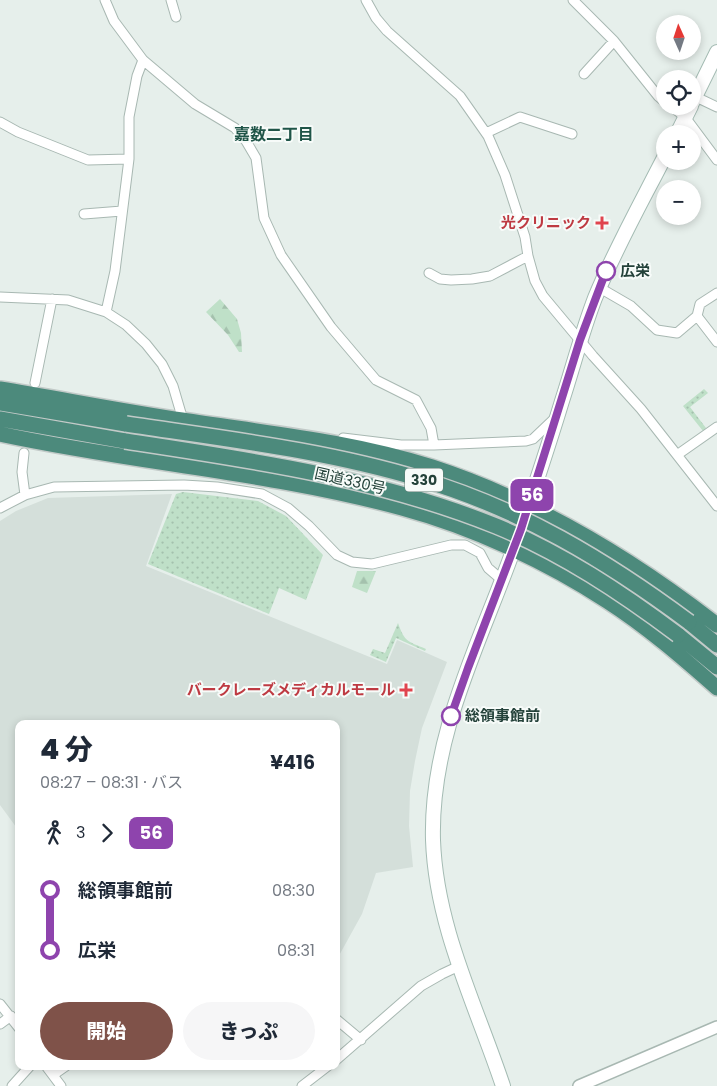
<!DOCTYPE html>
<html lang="ja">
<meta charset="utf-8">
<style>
:root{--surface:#fff;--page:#f6f6f7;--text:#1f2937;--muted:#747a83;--accent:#7f5249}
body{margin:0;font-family:Poppins,"Noto Sans JP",sans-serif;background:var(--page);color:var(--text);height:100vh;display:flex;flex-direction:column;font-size:19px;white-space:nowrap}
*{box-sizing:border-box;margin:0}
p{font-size:16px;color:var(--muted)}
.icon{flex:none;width:28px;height:28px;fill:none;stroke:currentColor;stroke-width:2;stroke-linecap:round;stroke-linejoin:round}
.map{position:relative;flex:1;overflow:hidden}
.drawer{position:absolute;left:15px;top:720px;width:325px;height:350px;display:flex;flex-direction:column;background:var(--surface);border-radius:10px;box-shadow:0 2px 8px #0003}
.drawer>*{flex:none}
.badge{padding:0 10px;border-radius:8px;font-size:18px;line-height:32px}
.needle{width:32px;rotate:357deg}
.tools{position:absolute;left:656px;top:15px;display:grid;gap:10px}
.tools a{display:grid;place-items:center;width:45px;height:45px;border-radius:50%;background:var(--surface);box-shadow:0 2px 8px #0003;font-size:25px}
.map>.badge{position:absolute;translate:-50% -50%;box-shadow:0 0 0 2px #fff}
.legs{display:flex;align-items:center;gap:8px;height:55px;padding:0 25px;font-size:16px}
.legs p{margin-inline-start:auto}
.head{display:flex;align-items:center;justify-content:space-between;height:85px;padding:0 25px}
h1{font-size:28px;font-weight:800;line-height:38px}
.primary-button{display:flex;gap:10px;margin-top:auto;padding:10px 25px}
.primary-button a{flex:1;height:58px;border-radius:30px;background:var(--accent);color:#fff;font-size:20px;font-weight:800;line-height:58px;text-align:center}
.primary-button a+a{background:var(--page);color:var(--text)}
ul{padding:0 25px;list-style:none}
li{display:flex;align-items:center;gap:18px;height:60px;font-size:19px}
li i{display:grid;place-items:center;width:8px;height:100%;margin:0 6px;background:currentColor}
li i::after{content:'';width:12px;height:12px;margin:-6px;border:4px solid;border-radius:50%;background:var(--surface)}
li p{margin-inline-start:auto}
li:first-child i{background:linear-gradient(#0000 50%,currentColor 0)}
li:last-child i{background:linear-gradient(currentColor 50%,#0000 0)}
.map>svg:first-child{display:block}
.built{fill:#d4dfda}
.grass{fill:url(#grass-dots)}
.forest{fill:url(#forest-firs)}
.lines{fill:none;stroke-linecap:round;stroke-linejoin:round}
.minor-casing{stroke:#a8b8b2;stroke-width:11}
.tertiary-casing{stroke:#a8b8b2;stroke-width:14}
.secondary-casing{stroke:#a4bbb3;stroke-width:16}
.trunk-casing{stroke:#c2cac8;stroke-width:18}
.minor{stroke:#fff;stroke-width:9}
.tertiary{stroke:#fff;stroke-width:11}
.secondary{stroke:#fff;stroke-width:14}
.trunk{stroke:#4c8a7c;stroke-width:15}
.trunk-bridge-casing{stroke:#c2cac8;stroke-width:18;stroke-linecap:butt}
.trunk-bridge{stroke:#4c8a7c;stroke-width:15}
.line-1-casing{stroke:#fff;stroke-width:11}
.line-1{stroke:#8e44ad;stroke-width:8}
.health-dot{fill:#e0444e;stroke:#f7fbf9;stroke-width:2}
.stop-1-dot{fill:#fff;stroke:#8e44ad;stroke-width:2.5}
.labels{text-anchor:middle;stroke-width:4;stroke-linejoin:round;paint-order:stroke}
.shield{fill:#f7fbf9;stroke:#637a73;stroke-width:1}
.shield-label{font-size:14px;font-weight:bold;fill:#24423a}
.health-label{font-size:15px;font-weight:bold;fill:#be3a42;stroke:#f7fbf9;text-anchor:end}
.stop-label{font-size:15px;font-weight:bold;fill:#24423a;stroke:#f7fbf9;text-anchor:start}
.street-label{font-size:15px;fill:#24423a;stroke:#f7fbf9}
.neighbourhood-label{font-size:16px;font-weight:bold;fill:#1f5548;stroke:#f7fbf9}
</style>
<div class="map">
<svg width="717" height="1086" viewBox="0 0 717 1086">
<defs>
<pattern id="grass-dots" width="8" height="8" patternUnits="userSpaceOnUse" patternTransform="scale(1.25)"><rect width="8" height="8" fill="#bfe0c8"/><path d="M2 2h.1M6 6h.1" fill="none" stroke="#a4c1ad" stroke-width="1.8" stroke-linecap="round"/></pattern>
<pattern id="forest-firs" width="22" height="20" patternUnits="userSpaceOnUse" patternTransform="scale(1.25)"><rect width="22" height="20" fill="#bfe0c8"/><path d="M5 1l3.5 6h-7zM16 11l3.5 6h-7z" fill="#a4c1ad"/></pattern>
</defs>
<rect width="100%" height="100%" fill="#e6efeb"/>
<!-- built -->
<path class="built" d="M172,494L146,566L387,664L397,640L447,662L422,728L415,761L410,791L409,826L413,867L376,873L362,914L336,961V724H19V831L0,805V521L16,511L48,498Z"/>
<!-- grass -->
<path class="grass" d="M704,389L708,393L690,407L706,428L703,431L683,406Z
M183,492L258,501L286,516L323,555L306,600L279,588L269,614L148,564L176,494Z
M398,623C405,643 408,641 426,649L425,651L396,638L386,662L370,655L373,649L385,653Z"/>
<!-- forest -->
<path class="forest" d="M220,299L237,319L241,333L242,352H239L228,335L206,312Z
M357,571H376L367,593L352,587Z"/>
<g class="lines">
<defs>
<path id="minor" d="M105,0L114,21L143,60L195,104L235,128L246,141L256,158L264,218L281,255L331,327L376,380L416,400L431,428L434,445
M171,0L176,17
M366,0L376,18L387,31L460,96L488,136L505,175L525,237L528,256L535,281L543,296L593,356L641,409L717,506
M573,0L614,41L658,96L665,102
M584,74L614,41
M696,97L717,107
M671,106L685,117L717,160
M0,122L18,132L88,160L129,159
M486,133L520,117L572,134
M84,214L122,211
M429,273L440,279L451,280L472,279L490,276L528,256
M600,288L631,306L657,330L677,333L697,316L717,342
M0,297L68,300L106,312L126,325L146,344L162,364L173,386L183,420
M106,312L115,271L129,159V117L137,76L143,60
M697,316L700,304L717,293
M35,383L52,299
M343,438L401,445H434L526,441L533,439L554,419
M24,453L22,472L25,495
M677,455L717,427
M0,508L25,495L54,487L184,485L217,487L262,494L288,508L309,526L337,555L352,562L372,564L451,545H465L480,553L488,568L502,580
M0,1004L19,1028
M336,1019L361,1040
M0,1024L11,1016
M336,1060L421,986L442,974L459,966
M46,1066L61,1086
M53,1075L66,1066
M12,1086L30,1066
M302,1086L328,1066"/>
<path id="tertiary" d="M579,1086L717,1027"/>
<path id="secondary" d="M692,103L717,52
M677,134L691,106
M503,1086C476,1005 436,927 433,840C430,728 487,631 521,528C535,486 549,444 562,401C573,367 582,332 595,298C615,249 641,203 665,156"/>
<path id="trunk" d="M0,389C61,399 121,411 182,420C266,433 351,441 432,467C536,501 631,558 717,625
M0,403L126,424
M0,419L125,441
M0,434C133,463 270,472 402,508C472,527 546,561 607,601C646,626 682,657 717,688
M689,622L717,645
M678,635L717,667"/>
</defs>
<!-- minor casing -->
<use href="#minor" class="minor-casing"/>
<!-- tertiary casing -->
<use href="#tertiary" class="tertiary-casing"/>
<!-- secondary casing -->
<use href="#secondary" class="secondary-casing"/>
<!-- trunk casing -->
<use href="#trunk" class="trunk-casing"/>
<!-- minor -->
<use href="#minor" class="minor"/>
<!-- tertiary -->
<use href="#tertiary" class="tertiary"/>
<!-- secondary -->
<use href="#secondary" class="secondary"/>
<!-- trunk -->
<use href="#trunk" class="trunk"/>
<defs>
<path id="trunk-bridge" d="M126,424C225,439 324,450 420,479C519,508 607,561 689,622
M125,441C251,460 377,478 496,526C562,553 622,593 678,635"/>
</defs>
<!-- trunk-bridge casing -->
<use href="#trunk-bridge" class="trunk-bridge-casing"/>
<!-- trunk-bridge -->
<use href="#trunk-bridge" class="trunk-bridge"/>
</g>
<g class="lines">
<defs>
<path id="line-1" d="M451,716L468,668L521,529L580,340L606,271"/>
</defs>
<!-- line-1 casing -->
<use href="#line-1" class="line-1-casing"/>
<!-- line-1 -->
<use href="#line-1" class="line-1"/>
</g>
<!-- markers -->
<g class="health-dot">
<path d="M599.5 215.5h5v5h5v5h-5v5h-5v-5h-5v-5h5z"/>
<path d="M403.5 682.5h5v5h5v5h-5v5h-5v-5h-5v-5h5z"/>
</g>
<g class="stop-1-dot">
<circle cx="606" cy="271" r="9"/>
<circle cx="451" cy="716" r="9"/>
</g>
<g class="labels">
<!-- shield labels -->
<rect class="shield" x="405" y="468.5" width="38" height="23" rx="4"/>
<g class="shield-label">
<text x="424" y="485">330</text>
</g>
<!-- health labels -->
<g class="health-label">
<text x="591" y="228">光クリニック</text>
<text x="395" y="695">バークレーズメディカルモール</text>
</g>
<!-- stop labels -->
<g class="stop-label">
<text x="620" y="276">広栄</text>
<text x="465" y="721">総領事館前</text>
</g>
<!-- street labels -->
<g class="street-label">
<text transform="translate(350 481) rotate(13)" y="5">国道330号</text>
</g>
<!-- neighbourhood labels -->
<g class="neighbourhood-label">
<text x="274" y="140">嘉数二丁目</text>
</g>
</g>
</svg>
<div class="tools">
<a><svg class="needle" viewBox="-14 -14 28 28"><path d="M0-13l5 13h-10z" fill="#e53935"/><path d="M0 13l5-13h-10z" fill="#747a83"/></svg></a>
<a><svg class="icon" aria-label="locate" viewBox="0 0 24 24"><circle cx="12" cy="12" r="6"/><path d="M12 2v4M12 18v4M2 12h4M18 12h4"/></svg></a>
<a>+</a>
<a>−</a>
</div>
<b class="badge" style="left:532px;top:495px;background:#8e44ad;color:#fff">56</b>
<section class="drawer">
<div class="head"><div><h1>4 分</h1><p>08:27 – 08:31 · バス</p></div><b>¥416</b></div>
<div class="legs"><svg class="icon" aria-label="walk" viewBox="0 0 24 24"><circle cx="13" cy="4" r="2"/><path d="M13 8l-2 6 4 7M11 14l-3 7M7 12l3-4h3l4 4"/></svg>3<svg class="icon" aria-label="forward" viewBox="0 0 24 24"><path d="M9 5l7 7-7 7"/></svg><b class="badge" style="background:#8e44ad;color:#fff">56</b></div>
<ul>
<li><i style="color:#8e44ad"></i><b>総領事館前</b><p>08:30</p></li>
<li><i style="color:#8e44ad"></i><b>広栄</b><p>08:31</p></li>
</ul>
<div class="primary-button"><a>開始</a><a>きっぷ</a></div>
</section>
</div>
